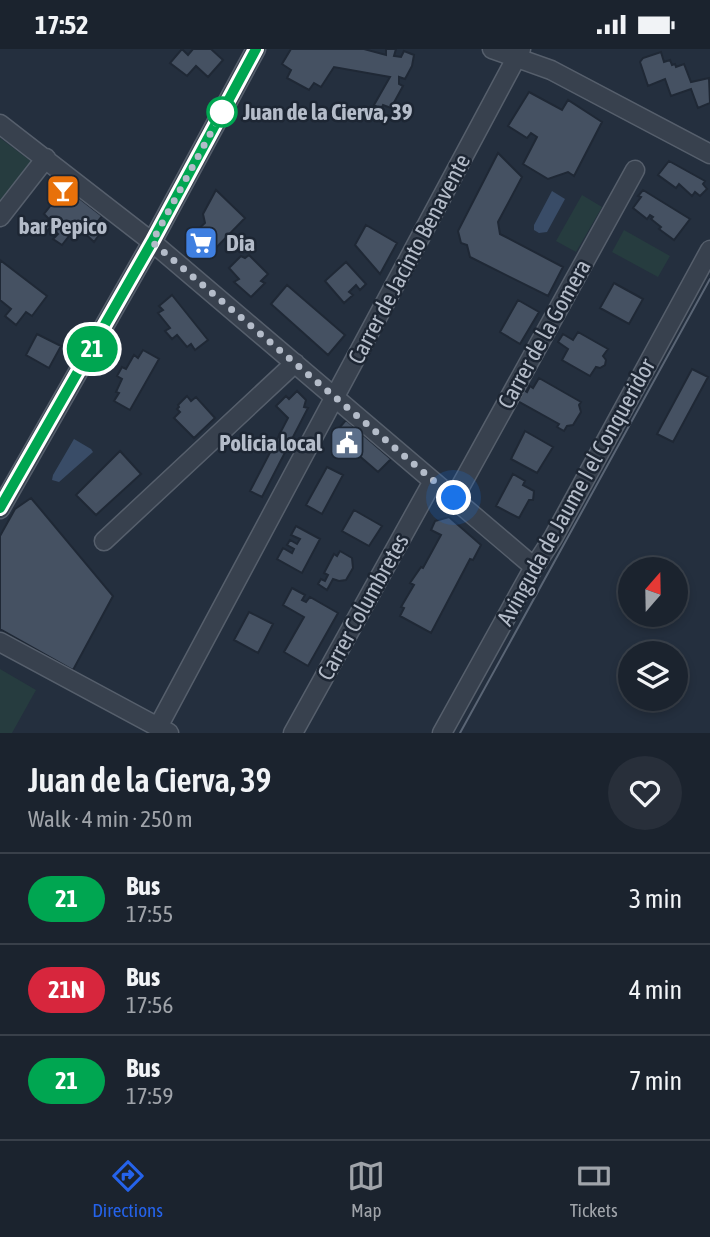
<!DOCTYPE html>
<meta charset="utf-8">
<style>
:root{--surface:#1b232e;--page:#282f3a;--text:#f1f3f6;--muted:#a0a4aa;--line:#39404a;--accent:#2563eb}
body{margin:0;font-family:"Asap Condensed",sans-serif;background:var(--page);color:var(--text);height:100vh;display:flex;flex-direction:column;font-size:26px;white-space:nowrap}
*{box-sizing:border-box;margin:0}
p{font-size:23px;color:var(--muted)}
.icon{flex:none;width:38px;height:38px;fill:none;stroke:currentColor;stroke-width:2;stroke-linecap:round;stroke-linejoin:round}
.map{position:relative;height:684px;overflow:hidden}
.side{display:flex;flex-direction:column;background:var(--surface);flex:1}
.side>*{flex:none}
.badge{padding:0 14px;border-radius:23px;font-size:24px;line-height:46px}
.needle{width:46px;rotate:20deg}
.fabs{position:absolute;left:618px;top:508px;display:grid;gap:14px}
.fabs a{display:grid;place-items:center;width:70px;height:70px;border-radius:50%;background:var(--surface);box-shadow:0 4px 10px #0003,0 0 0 2px var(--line);font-size:35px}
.you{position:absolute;width:35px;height:35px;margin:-18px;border:5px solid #fff;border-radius:50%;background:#1a73e8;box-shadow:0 0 0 10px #1a73e833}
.map>.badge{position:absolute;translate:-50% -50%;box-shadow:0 0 0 4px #fff}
.round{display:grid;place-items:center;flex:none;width:74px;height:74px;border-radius:37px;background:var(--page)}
.summary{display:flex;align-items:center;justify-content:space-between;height:119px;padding:0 28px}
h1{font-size:33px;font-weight:600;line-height:52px}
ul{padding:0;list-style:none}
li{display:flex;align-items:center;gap:21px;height:91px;padding:0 28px;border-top:2px solid var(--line)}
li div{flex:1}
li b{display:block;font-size:26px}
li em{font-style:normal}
li .badge{min-width:77px;font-weight:700;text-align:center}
.status{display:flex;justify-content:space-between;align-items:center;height:49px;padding:0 35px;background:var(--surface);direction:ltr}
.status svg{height:19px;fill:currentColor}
.tab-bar{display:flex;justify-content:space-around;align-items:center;height:98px;border-top:2px solid var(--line);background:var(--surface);font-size:19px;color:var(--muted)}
.tab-bar a{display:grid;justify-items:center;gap:4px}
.tab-bar .current{color:var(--accent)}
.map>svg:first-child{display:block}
.green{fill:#263c3f}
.water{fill:#394c67}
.building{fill:#455162;stroke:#1f2835;stroke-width:2}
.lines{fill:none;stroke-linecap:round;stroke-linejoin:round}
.minor-casing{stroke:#565f6c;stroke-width:21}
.minor{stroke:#38414e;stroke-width:18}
.tram{stroke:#5a6575;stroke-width:2}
.line-casing{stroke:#fff;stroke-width:16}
.line{stroke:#00a651;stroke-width:10}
.walk{stroke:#b4bcc9;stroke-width:7;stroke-dasharray:0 12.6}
.stop-dot{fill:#fff;stroke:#00a651;stroke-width:3.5}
.labels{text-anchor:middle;stroke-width:5;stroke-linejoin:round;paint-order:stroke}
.stop-label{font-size:23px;font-weight:bold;fill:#b4bcc9;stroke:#1d2633;text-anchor:start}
.poi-label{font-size:23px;font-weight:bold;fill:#b4bcc9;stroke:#1d2633}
.street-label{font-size:23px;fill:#b4bcc9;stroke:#1d2633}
</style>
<div class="status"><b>17:52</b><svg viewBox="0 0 49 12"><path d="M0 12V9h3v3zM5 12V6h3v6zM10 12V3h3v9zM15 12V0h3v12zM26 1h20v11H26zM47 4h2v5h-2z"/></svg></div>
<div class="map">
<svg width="710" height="684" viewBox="0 0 710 684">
<rect width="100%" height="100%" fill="#242f3e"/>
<!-- green -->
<path class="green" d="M0,89L36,116L0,161Z
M582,146L602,158L576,203L556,192Z
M624,181L670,207L658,228L612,203Z
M0,620L36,641L12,684H0Z"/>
<!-- water -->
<path class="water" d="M552,142L565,150L547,183L539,184L534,181V176Z
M74,390L91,400L93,403L59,433L52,431L53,426Z"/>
<!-- building -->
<path class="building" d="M182,0L188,6L193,0H211L223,11L208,28L196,17L187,27L170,14Z
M291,0H364L386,6V0H396L394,7L401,8L404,2L414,6L412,17L405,30L399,28V35L403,37L391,59L383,56L381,60L374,56L390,28L334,18L321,38L314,34L309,41L287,29L291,21L282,15Z
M661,3L664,13L670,11L672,16L675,15L676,18L684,15L691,33L709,29L710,54L698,59L691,40L671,47L665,30L648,37L640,13L643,9Z
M529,43L562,61L568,51L602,73L574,127L568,123L548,130L523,115L537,88L531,84L527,89L508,77Z
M498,104L522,128L498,173L500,185L563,218L548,247L470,208L467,196L461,194L458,182Z
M669,112L705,132L703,135L707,140L700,147L695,143L692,147L679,135L676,139L658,126Z
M65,138L102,167L94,177L101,183L94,193L77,177L62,196L53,190L58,185L50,178L46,184L42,181L49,170L44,165Z
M216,141L245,169L210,205L188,190L205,174L203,165Z
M643,141L690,170L674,191L659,180L661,178L651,170L653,168L650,166L647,170L633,159L641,148L638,147Z
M366,176L397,194L380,225L355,196Z
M249,206L268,225L261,232L265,234L251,248L234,233L239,230L229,219L241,207L245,209Z
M0,211L47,247L32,267L26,263L16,276L5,267L11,260L0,251Z
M346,213L366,235L360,241L356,236L349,243L353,246L344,254L325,232Z
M614,234L643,250L629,275L600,259Z
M287,236L345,286L328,306L271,255Z
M172,246L208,291L195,301L191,295L187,298L177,286L172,290L165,282L170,279L158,264L163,261L159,257Z
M518,251L539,263L520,295L500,283Z
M578,283L608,300L603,307L606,311L605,316L600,319L596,318L590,327L562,311L568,300L558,293L563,285L573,291Z
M37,285L61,297L49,319L26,306Z
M143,301L159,310L130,361L114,352L119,344L116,343L122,330L117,327L122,318L126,320L134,306L138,309Z
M692,320L708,328L673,393L657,385Z
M539,329L581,353L579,356L581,363L573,376L567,377L564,382L557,378L559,375L516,351L522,340L527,343L530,337L533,339Z
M297,342L306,351L304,358L308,359L262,448L250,442L288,369L276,357L286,347L289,350Z
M187,347L191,352L196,348L215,369L194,389L174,369L180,363L177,360L179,358L178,356Z
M346,371L391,410L378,423L334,385Z
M525,382L553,398L537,424L511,410Z
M120,402L141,425L96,466L76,446Z
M327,418L343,426L322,465L306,456Z
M513,425L525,432L523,436L534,442L533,451H529L519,469L496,457Z
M31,449L113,547L73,621L0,580V487L15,460Z
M354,461L382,477L369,497L342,482Z
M449,468L481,496L473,511L470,510L431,584L400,567L404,559L401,558L414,536L410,534L421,518L423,519L441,486L431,481L435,472Z
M296,477L320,490L302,524L277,510L283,499L292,504L294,500L287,496L290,491L297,495L300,490L291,486Z
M340,502L352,509L353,519L346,531L339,532L333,530L327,541L318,535L321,530L325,532L328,526L324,524L334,505L337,507Z
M292,539L305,546L302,551L306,553L310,548L338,564L308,617L284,603L304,568L283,556Z
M249,563L273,575L258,604L234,591Z"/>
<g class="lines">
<defs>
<path id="minor" d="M492,0L551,21L710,105
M0,75L152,193L534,518
M0,168L46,109
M454,449L635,121
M0,460L152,193L256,0
M104,492L295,314
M0,593L169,684
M158,678L521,0
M293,684L433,432
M442,684L534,518L553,489L710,201"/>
</defs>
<!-- minor casing -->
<use href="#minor" class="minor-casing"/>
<!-- minor -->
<use href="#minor" class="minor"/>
<!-- tram -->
<path class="tram" d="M460,684L710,230"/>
</g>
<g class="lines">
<defs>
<path id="line" d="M0,459L152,193L256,0"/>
</defs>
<!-- line casing -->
<use href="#line" class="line-casing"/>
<!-- line -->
<use href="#line" class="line"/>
<!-- walk -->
<path class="walk" d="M222,63L152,193L454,449"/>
</g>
<!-- icons -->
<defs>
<symbol id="bar-square" viewBox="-11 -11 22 22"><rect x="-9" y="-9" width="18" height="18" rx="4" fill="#e8710a" stroke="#1d2633"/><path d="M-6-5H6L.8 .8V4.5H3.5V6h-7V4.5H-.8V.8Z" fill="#fff"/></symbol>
<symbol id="supermarket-square" viewBox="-11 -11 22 22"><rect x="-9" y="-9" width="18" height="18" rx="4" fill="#3f7fe0" stroke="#1d2633"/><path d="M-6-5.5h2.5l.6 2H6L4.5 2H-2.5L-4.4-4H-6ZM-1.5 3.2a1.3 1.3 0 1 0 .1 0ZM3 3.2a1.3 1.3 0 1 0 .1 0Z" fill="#fff"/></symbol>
<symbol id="civic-square" viewBox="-11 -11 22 22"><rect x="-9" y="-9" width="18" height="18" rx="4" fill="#5c6f8a" stroke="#1d2633"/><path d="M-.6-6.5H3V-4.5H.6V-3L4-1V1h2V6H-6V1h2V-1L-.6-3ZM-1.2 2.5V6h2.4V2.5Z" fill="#fff"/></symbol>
</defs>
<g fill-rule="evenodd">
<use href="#bar-square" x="44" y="123" width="38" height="38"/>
<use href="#supermarket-square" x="182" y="175" width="38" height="38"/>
<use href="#civic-square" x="328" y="375" width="38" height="38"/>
</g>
<!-- markers -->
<circle class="stop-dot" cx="222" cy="63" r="14"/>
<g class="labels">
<!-- stop labels -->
<g class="stop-label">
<text x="243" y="71">Juan de la Cierva, 39</text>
</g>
<!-- poi labels -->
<g class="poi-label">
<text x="63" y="185">bar Pepico</text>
<text x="226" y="202" text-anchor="start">Dia</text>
<text x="322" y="402" text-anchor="end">Policia local</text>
</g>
<!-- street labels -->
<g class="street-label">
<text transform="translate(409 210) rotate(-62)" y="8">Carrer de Jacinto Benavente</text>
<text transform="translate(544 285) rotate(-61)" y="8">Carrer de la Gomera</text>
<text transform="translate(576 443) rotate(-61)" y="8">Avinguda de Jaume I el Conqueridor</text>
<text transform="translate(363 558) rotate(-61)" y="8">Carrer Columbretes</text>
</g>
</g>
</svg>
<div class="fabs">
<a><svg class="needle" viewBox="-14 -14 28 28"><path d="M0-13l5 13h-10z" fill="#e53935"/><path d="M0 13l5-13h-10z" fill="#a0a4aa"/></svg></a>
<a><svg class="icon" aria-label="layers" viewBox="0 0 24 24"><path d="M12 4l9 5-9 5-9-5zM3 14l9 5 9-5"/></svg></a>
</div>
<div class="you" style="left:454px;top:449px"></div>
<b class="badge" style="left:92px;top:300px;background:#00a651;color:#fff">21</b>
</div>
<section class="side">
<div class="summary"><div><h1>Juan de la Cierva, 39</h1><p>Walk · 4 min · 250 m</p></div><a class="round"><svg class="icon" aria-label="heart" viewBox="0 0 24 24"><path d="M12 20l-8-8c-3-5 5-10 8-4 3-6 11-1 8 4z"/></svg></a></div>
<ul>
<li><span class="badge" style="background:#00a651;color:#fff">21</span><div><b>Bus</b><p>17:55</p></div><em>3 min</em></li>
<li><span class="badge" style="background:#d7263d;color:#fff">21N</span><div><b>Bus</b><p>17:56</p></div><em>4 min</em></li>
<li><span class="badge" style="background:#00a651;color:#fff">21</span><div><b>Bus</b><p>17:59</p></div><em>7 min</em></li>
</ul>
</section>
<nav class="tab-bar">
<a class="current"><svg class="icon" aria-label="directions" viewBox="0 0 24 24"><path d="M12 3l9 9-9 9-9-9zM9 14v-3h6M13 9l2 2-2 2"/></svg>Directions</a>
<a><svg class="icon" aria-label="map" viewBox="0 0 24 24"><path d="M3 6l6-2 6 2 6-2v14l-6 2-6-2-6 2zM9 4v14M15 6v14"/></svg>Map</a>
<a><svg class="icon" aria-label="tickets" viewBox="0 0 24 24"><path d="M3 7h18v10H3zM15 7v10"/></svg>Tickets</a>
</nav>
